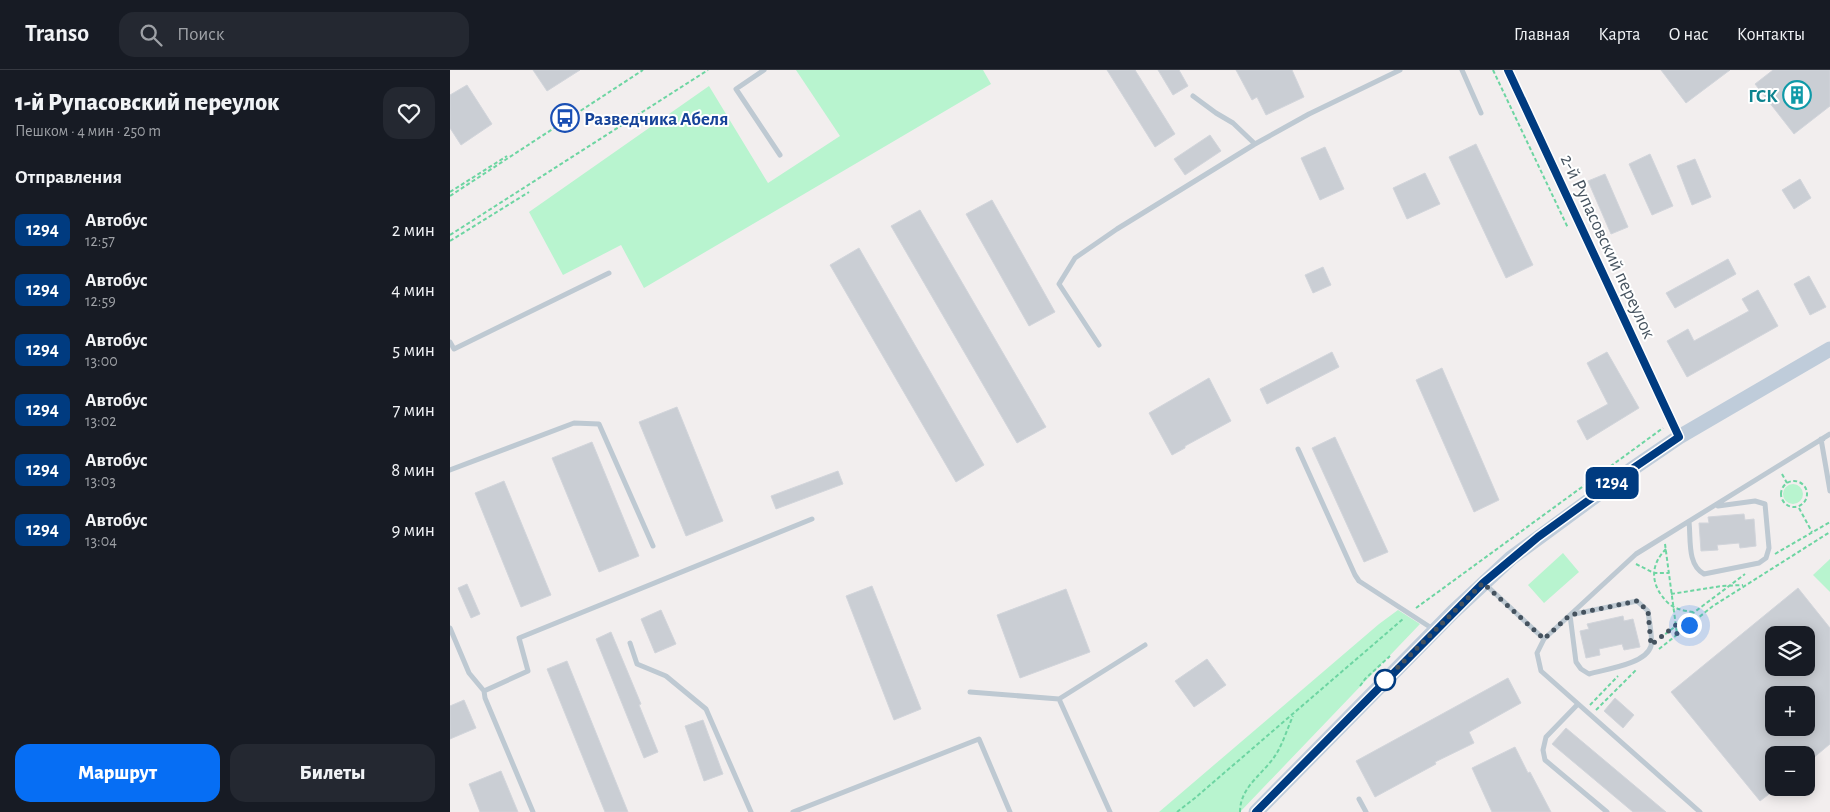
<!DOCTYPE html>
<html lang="ru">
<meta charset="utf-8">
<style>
:root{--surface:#171b24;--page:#242831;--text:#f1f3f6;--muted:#9ea1a6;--line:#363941;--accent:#066ef4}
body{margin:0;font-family:"Alegreya Sans",sans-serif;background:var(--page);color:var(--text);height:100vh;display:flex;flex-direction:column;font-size:19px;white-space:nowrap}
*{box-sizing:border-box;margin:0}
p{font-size:16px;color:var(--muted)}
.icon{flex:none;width:28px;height:28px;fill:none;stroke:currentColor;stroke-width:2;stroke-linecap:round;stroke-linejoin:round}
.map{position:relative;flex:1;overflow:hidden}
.drawer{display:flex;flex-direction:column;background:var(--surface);width:450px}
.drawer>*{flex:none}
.badge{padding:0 10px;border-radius:8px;font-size:18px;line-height:32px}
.controls{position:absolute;left:1315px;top:556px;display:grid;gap:10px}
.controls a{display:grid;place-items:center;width:50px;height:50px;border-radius:10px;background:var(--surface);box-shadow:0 2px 12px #0003;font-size:25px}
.you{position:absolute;width:25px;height:25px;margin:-12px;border:4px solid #fff;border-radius:50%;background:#1a73e8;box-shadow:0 0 0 8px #1a73e833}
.map>.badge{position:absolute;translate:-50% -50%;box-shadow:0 0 0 2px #fff}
h2{padding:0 15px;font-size:19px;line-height:45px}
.round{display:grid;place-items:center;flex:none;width:52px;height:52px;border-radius:15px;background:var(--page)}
.headline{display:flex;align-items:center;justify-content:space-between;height:85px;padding:0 15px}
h1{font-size:24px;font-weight:800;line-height:38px}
.primary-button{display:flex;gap:10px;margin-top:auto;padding:10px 15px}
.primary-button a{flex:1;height:58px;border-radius:15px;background:var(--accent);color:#fff;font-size:20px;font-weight:800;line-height:58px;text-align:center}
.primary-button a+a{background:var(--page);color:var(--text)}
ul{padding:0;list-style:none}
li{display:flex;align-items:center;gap:15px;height:60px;padding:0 15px}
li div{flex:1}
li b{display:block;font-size:19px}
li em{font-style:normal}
li .badge{min-width:55px;font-weight:700;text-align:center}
header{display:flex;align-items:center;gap:30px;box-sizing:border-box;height:70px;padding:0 25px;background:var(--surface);border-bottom:1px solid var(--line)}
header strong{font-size:24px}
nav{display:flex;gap:28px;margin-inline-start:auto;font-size:18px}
.search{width:350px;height:45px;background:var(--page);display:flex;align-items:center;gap:12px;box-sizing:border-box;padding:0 18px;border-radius:15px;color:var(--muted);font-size:19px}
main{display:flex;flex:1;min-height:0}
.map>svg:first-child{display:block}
.green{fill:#b8f4cf}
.building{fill:#caced4;stroke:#d2d5db;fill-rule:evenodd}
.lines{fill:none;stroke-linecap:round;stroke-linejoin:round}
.path{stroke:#6dd5a2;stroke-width:2;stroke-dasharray:4 2.5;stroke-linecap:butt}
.lane{stroke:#bec9d2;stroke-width:5}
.street{stroke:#bec9d2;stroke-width:10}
.secondary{stroke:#bfccda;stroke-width:15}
.line-casing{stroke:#fff;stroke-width:11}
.line{stroke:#003b80;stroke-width:8}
.walk{stroke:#45525e;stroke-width:5;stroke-dasharray:0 9}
.stop-dot{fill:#fff;stroke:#003b80;stroke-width:2.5}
.labels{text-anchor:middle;stroke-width:4;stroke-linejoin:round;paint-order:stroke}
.culture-label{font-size:19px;font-weight:bold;fill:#0d838f;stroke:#fff;text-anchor:end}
.transit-label{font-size:19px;font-weight:bold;fill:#164399;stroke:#fff;text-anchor:start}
.street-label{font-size:19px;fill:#45525e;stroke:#fff}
</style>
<header>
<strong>Transo</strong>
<div class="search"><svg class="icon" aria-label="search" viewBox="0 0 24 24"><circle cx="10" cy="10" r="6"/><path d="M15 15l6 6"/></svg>Поиск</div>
<nav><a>Главная</a><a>Карта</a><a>О нас</a><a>Контакты</a></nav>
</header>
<main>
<section class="drawer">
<div class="headline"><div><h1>1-й Рупасовский переулок</h1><p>Пешком · 4 мин · 250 m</p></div><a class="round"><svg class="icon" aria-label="heart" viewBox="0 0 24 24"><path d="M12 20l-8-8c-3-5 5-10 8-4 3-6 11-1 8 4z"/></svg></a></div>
<h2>Отправления</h2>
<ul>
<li><span class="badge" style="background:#003b80;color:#fff">1294</span><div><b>Автобус</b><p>12:57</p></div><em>2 мин</em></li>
<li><span class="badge" style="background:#003b80;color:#fff">1294</span><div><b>Автобус</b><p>12:59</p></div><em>4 мин</em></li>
<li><span class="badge" style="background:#003b80;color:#fff">1294</span><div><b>Автобус</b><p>13:00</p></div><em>5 мин</em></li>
<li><span class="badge" style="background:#003b80;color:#fff">1294</span><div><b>Автобус</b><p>13:02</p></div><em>7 мин</em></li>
<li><span class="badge" style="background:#003b80;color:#fff">1294</span><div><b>Автобус</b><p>13:03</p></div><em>8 мин</em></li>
<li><span class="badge" style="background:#003b80;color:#fff">1294</span><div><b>Автобус</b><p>13:04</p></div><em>9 мин</em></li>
</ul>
<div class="primary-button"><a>Маршрут</a><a>Билеты</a></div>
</section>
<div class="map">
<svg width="1380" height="742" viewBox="0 0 1380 742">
<rect width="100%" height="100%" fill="#f2eeee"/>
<!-- green -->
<path class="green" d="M346,0H533L541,14L194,218L171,175L113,205L79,142L259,16L318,113L390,66Z
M1333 424a10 10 0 1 1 20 0a10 10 0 1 1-20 0Z
M1113,483L1129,502L1094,533L1078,515Z
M1380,489V522L1363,505Z
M948,540L970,554L790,742H709L929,554Z"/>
<!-- building -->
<path class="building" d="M83,0H130L97,21Z
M657,0H685L725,64L705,77Z
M708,0H729L738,16L723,25Z
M786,0H842L854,27L816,45L807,27L802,30Z
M1211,0H1280L1236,33Z
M1323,0H1380V36L1344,64L1305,14Z
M17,15L42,54L11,75L0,58V25Z
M760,65L771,81L735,105L724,89Z
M1026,74L1083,195L1056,208L999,87Z
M875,77L894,119L870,130L851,88Z
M1200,84L1223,136L1202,145L1179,94Z
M1245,89L1261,127L1242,135L1227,96Z
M975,103L990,134L957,149L943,118Z
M1155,104L1178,157L1161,164L1138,111Z
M1350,109L1361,128L1344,139L1332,120Z
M542,130L605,242L579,256L516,144Z
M470,140L596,357L567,373L441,156Z
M409,178L534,395L506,412L380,195Z
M1278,189L1286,204L1225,238L1216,223Z
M873,197L881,215L863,223L855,205Z
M1359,206L1376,237L1360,245L1344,214Z
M1308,220L1328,256L1237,307L1217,271L1238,259L1244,271L1299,241L1292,229Z
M882,282L889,297L817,334L810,319Z
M1157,282L1189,338L1137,370L1127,351L1158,334L1137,293Z
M992,298L1049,430L1024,442L966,310Z
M759,308L781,351L735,376V378L722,385L699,343Z
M227,337L273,451L236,466L189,352Z
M885,367L938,482L914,492L862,378Z
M142,372L189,486L149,502L102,388Z
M388,401L393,414L326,439L321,426Z
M54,411L101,525L71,537L25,423Z
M1294,444L1295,450L1304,449L1306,476L1290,478L1289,473L1267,475L1268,480L1251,481L1249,453H1259L1258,447Z
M17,514L30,544L21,548L8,518Z
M422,516L471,639L444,650L396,526Z
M1348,518L1380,558V674L1356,694V685H1324V718H1327L1310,731L1221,622ZM1324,565H1356V598H1324ZM1324,625H1356V658H1324Z
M616,519L640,582L570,608L547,545Z
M211,540L226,574L205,583L191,549Z
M1173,546L1174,551L1183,549L1190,577L1174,580L1172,574L1149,579L1150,585L1136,588L1130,561L1139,559L1137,554Z
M161,562L191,634L189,635L208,682L194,688L146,569Z
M757,589L776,615L744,637L725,611Z
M117,591L178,742H155L97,599Z
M1058,608L1071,633L1019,662L1024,673L985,692L986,694L925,727L906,691Z
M1165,628L1184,645L1173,658L1154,641Z
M14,630L26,658L0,669V636Z
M253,650L273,704L254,711L235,656Z
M1116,658L1216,742H1183L1102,674Z
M1065,677L1078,703L1080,702L1101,742H1042L1022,698Z
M51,701L68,742H30L19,714Z"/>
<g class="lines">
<!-- path -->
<path class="path" d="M1043,0L1118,158
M0,122L57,86
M0,126L193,0
M0,165L258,0
M0,171L79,122
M1332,404L1337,413
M1331 424a13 13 0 1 1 26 0a13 13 0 1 1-26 0Z
M1349,438L1362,462
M1215,474L1227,564
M1216,479C1202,493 1200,510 1212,526C1215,530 1219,535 1224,537C1229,540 1237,541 1243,542
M1325,484L1380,452
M1186,494L1204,503H1219
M1221,524L1272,516L1293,515
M966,538L1213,358
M1210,568L1295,504
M1209,579L1263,536L1380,462
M910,616L915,609L940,586
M1140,635L1168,606
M1146,640L1187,599
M727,742L745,728L953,549
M790,742C790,715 816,703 828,681C834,670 838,657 843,646"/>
<!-- lane -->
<path class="lane" d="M314,0L286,19L330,85
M1012,0L1031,43
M743,26L766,43L783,53L805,74
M0,272L4,279L159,203
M649,275L609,214L625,188L667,159L805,74L859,44L950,0
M1373,369H1371L1380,421
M848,379L905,505L909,511L983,559
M0,400L124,353L149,354L203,476
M1239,452C1241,469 1237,495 1254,504L1309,493L1316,488L1319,478L1315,434L1305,431L1268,436
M1036,515L1094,569
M1187,531L1198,541C1199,551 1203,567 1201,576C1196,594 1156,599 1139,604L1131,599L1126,592L1120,545Z
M0,558L19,603L34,621
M180,573L187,594L216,606L256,639L301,742
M520,622L609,629L660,742
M609,629L695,575
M1128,634L1096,667L1093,680L1095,690L1157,742
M909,729L916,742
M83,742L35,628L34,621L78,601L69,568L362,449
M343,742L529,669L560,742
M1250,742L1091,601L1087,583L1094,569L1186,484L1380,364"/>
<!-- street -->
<path class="street" d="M1058,0L1229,367"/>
<!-- secondary -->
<path class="secondary" d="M806,742L1003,542L1061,488L1182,399L1229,367L1380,279"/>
</g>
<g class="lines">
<defs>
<path id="line" d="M806,742L1033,513L1088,467L1182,399L1229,367L1058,0"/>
</defs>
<!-- line casing -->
<use href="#line" class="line-casing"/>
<!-- line -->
<use href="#line" class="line"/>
<!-- walk -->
<path class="walk" d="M935,610L1033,513L1094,569L1120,545L1187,531L1198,541L1201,575L1226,555L1227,564L1239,555"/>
</g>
<!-- icons -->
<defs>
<symbol id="building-ring" viewBox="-11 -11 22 22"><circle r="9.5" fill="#fff" stroke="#0f9aa8" stroke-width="1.5"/><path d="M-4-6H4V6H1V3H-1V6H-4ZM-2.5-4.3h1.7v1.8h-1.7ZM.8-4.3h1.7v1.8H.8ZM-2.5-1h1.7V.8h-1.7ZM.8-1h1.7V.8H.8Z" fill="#0f9aa8"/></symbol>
<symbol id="bus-ring" viewBox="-11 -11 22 22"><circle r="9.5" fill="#fff" stroke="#1a4fb4" stroke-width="1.5"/><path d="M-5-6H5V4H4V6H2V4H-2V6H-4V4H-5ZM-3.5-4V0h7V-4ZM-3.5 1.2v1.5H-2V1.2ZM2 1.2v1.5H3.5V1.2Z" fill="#1a4fb4"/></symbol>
</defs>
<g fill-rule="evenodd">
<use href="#building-ring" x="1331" y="9" width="32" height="32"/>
<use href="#bus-ring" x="99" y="32" width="32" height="32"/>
</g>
<!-- markers -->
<circle class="stop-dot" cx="935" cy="610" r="10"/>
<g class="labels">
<!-- culture labels -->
<g class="culture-label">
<text x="1328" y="32">ГСК</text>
</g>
<!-- transit labels -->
<g class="transit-label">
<text x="134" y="55">Разведчика Абеля</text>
</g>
<!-- street labels -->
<g class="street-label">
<text transform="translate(1159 176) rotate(65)" y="7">2-й Рупасовский переулок</text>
</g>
</g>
</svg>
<div class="controls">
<a><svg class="icon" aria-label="layers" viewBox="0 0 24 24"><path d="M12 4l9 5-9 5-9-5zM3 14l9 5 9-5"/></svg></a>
<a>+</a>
<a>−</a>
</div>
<div class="you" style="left:1239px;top:555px"></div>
<b class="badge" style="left:1162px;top:413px;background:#003b80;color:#fff">1294</b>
</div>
</main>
